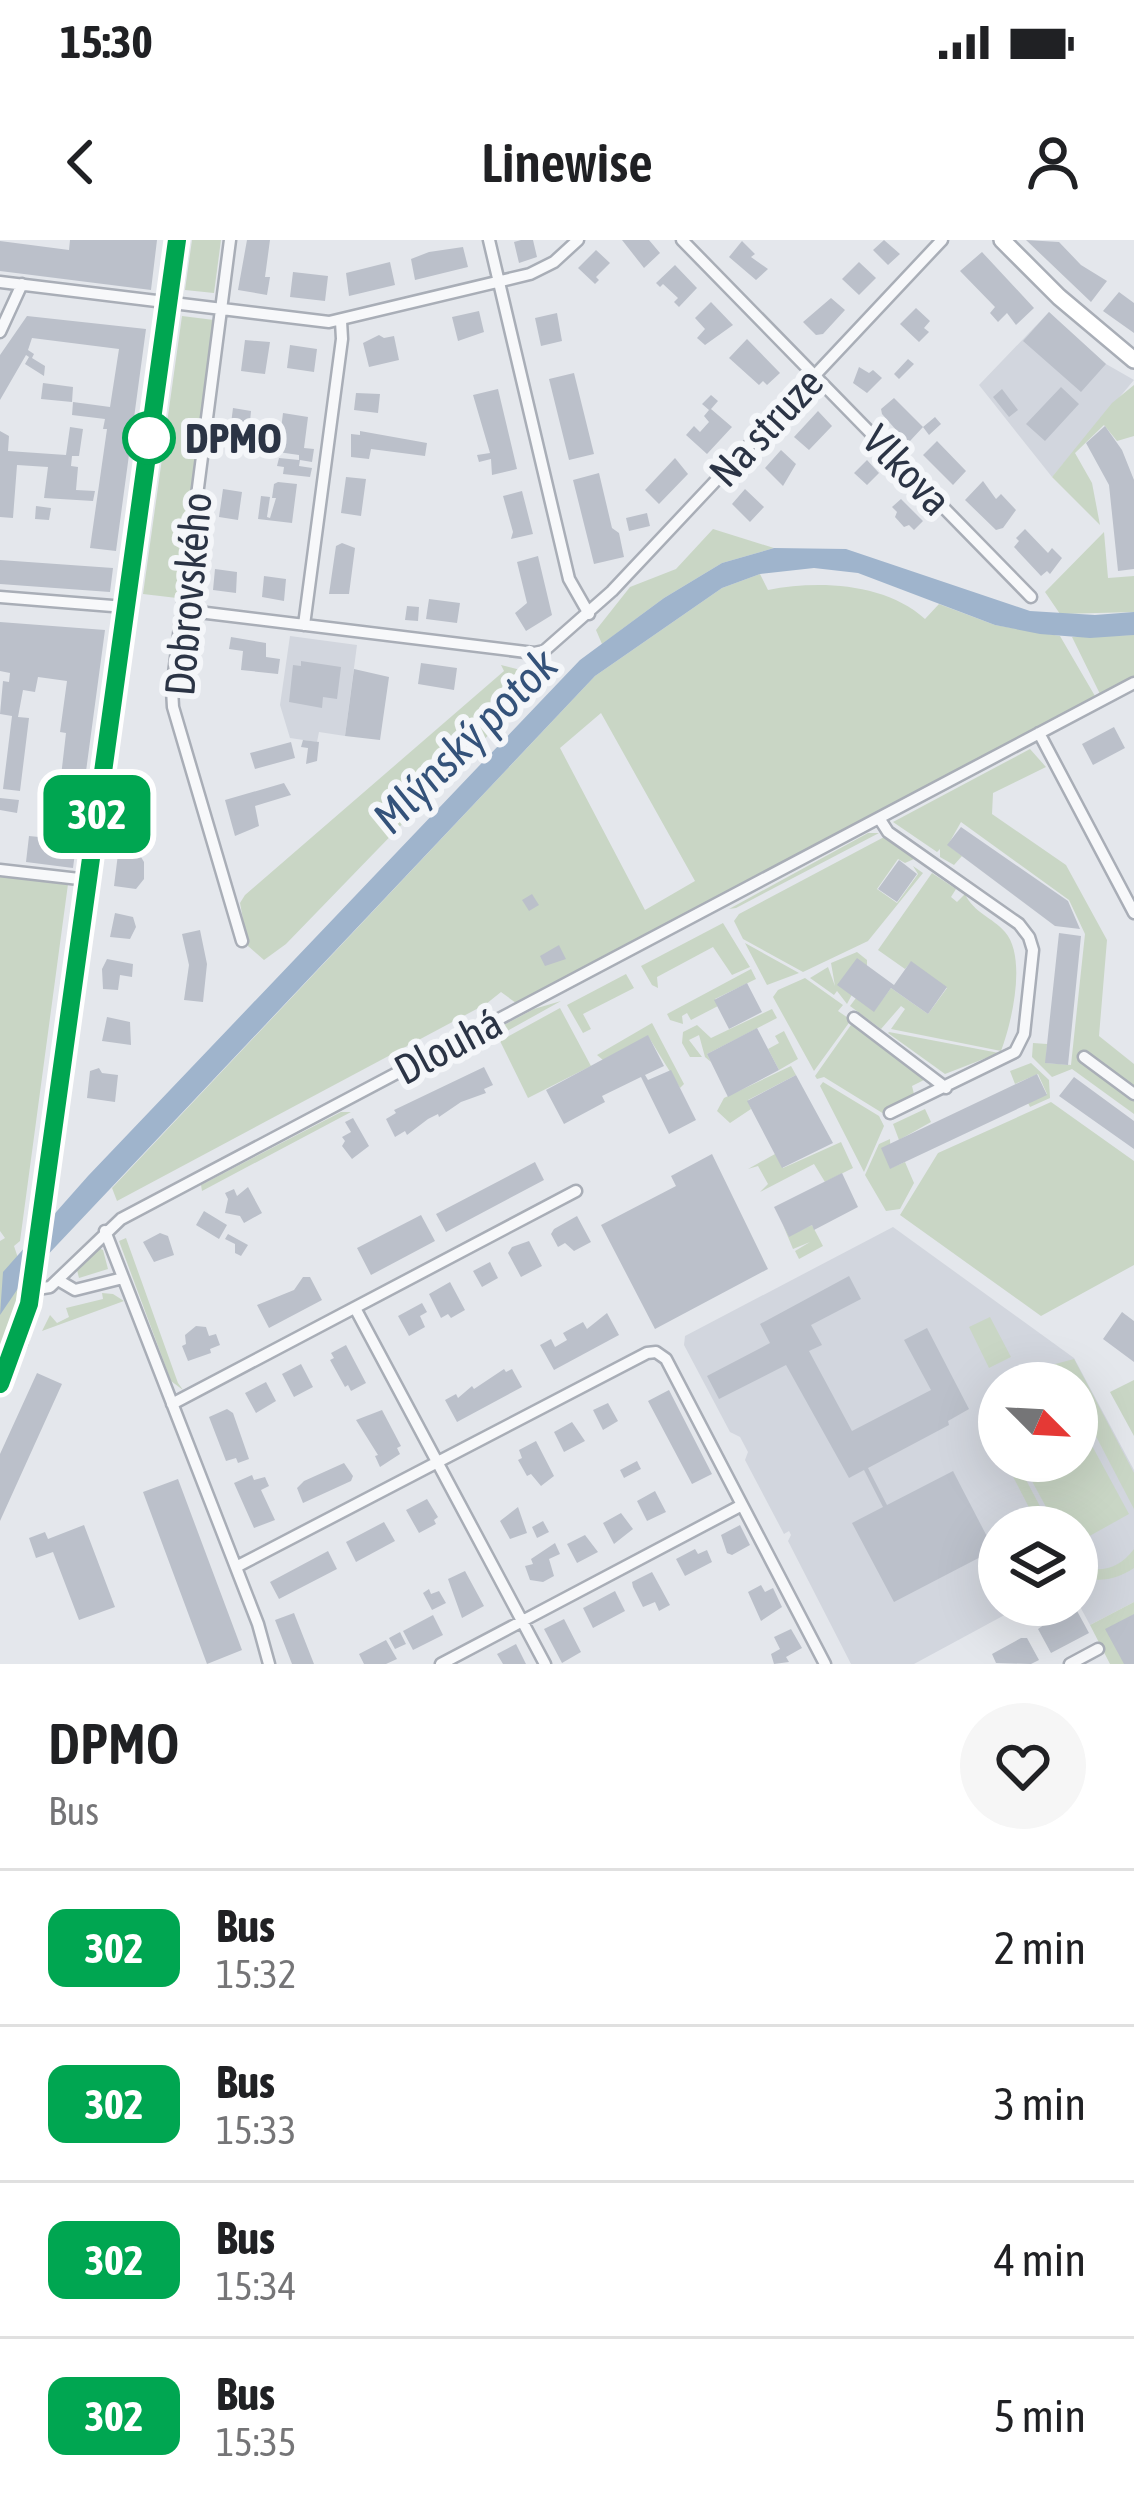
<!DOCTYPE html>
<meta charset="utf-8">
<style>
:root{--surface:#fff;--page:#f6f6f6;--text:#202124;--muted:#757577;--line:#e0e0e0}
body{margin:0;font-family:"Asap Condensed",sans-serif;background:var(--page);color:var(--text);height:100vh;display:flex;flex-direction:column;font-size:45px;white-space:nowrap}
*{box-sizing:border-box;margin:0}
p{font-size:39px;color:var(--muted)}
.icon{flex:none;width:66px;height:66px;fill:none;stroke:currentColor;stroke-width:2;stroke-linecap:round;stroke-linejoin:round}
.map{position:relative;height:1424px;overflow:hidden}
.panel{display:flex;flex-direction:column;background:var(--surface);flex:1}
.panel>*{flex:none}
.badge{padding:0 24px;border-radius:18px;font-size:42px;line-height:78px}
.needle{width:78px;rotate:114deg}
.tools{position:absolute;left:978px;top:1122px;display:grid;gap:24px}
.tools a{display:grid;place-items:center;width:120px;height:120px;border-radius:50%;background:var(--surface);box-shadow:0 12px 48px #0002;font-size:60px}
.map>.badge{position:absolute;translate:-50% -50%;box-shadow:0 0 0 6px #fff}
.round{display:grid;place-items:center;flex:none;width:126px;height:126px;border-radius:63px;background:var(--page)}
.head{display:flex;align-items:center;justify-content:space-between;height:204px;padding:0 48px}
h1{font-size:57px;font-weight:600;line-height:90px}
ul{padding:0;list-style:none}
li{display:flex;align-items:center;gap:36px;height:156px;padding:0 48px;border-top:3px solid var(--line)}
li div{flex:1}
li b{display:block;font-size:45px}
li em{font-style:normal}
li .badge{min-width:132px;font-weight:700;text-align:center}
.status{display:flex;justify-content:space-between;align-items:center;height:84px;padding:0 60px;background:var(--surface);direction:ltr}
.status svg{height:33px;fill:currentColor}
header{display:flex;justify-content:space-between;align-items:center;height:156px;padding:0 48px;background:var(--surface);font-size:54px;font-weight:600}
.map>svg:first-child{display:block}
.built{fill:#d2d6de;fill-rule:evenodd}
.green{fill:#c9d6c5;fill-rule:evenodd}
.water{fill:#9fb4cc}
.building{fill:#bbc0ca}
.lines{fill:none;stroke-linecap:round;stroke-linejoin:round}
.street-casing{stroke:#a9aeb7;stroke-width:15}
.secondary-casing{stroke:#a9aeb7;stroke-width:20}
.street{stroke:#f7f8fa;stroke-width:10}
.secondary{stroke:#fff;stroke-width:15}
.line-casing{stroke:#fff;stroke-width:27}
.line{stroke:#00a651;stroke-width:18}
.stop-dot{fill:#fff;stroke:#00a651;stroke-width:6}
.labels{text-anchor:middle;stroke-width:12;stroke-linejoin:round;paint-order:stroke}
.street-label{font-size:42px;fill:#2b3445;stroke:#f4f6f9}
.stop-label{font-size:42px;font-weight:bold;fill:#2b3445;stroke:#f4f6f9;text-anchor:start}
.water-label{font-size:45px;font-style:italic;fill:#34527a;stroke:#f4f6f9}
</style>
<div class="status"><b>15:30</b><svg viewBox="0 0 49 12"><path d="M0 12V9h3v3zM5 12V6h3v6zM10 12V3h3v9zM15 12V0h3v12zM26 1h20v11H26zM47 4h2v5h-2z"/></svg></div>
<header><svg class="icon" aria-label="back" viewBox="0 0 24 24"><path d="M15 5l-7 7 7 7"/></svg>Linewise<svg class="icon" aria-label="person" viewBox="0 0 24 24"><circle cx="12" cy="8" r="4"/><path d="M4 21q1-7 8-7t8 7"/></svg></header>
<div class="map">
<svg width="1134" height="1424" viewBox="0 0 1134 1424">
<rect width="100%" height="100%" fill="#e4e7ec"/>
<!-- built -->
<path class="built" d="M1049,72L1106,124L1134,140L1052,237L979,145Z
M290,396L357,405L345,496L319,492L317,502L290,498L280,465Z
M893,987L1074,1118L1134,1230V1362L1090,1385L1077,1361V1287H999V1365H1023L914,1424H851L788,1301L791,1295L789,1291L784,1294L745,1220L748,1212L740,1197L730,1192L684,1105L685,1096ZM999,1143H1077V1221H999Z"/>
<!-- green -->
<path class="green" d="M192,0H221L214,53L185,50Z
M182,76L214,80L177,358L143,354Z
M1134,145V196L1117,201L1104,185L1075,213L1092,243L1100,285L1052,237L1112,163Z
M713,289L774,308L722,323L664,358L602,404L596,390L630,347L676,329Z
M1104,292L1108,338L1134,336V372L1060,374L1045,352Z
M760,334L768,350C819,340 885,343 925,379L939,364L995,385L1060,396L1095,456L516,763L501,752L486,764L117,961L112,948L595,436L722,348ZM601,473L695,641L645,670L560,508Z
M1134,395V436L1100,454L1072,397Z
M501,425L540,435L531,451L286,704L264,720L248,706L240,663L245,655L504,431Z
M1030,509L1046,527L993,553L992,574L1066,625L1107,700L1099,796L1134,824V874L1072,829L1052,837L1032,817L1033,803L1047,804L1046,823L1071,825L1085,694L1069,660L961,582L948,605L962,616L954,625L940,617V609L937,612L893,582Z
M868,593H879L736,668L729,669Z
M886,596L914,619L905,623L898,619L877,649L897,663L918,634L913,626L923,633L868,701L803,732L743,699L734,681L739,674Z
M932,633L956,649L951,657L957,662L965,654C974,673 992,677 1005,692C1027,717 1012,782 1001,811L891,789L905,769L901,766L881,789L850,766L856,758L874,771L891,748L928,774L947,748L911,722L905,729L878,710Z
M0,635L68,644L20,1001L14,1006L20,1024L16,1069L0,1119V1001L5,998L0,991Z
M723,683L750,727L732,735L713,707L657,737L658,748L652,745L641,726Z
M745,703L799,733L767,745Z
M857,712L867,720V726L847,764L837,751L834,755L810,738L828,727L835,746L831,723Z
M751,729L756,739L715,759L718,766L691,780L687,773L682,776L683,784L670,780L667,774Z
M626,734L634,748L583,774L591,789L583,793L567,765Z
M805,738L843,765L838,771L851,780L814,831L773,757L778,750Z
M561,761L473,810L470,803L534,769Z
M560,768L591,826L528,858L500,801Z
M772,769L777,778L707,814L711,822L705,817L699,795L689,800L702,817H690L682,803L683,792L697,785L711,798Z
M853,782L870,794V799L910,829L915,827L926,839L912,846L915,858L888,866L884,874L824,837L817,839L815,836Z
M652,783L684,844L680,848L648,796L603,820L597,815Z
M784,791L798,819L779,830L768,809L779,803L775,796Z
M888,793L889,792L999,813L945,834Z
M1031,823L1049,840L1050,858L1030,867L1028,863L1047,854L1038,834L1015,844L1010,831Z
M791,826L796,835L748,860L751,869L730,883L717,871L724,858Z
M823,842L879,876L884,886L864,932L820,846Z
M1051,862L1134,921V1025L1041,1076L900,975L938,913Z
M925,869L931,882L899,900L893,884Z
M341,872H351L202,951L201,945Z
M890,899L891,928L905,922L914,943L900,969L886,971L865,935L879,904Z
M841,902L853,928L825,942L814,924L760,952L768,944L758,926L748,929L775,914L783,928Z
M783,985L789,996L812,985L823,1006L799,1019L795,1011L810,1002L793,1009Z
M126,998L178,1143L183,1150L171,1141L119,1001Z
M99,1008L103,1010L108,1029L79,1038L77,1030Z
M102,1053L113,1054L124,1061L42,1091L50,1075L57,1083L69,1077L66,1068L103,1059Z
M990,1077L1011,1117L989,1128L969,1087Z
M1074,1119L1134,1233V1269L1077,1160V1143L1045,1140L1006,1143L1025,1132Z
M1134,1140V1196L1110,1152Z
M1077,1178L1129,1274L1077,1303V1287H1057L1021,1221H1077Z
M1005,1221H1016L1051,1287H1039Z
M1134,1309V1328C1116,1340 1099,1343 1077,1336V1325C1100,1334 1119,1329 1134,1309Z
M1134,1362V1424H1110L1090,1385Z"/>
<!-- water -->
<path class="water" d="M774,308L846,309L1030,371L1095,375L1134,372V395L1090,398L1040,394L995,385L858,333L814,328L760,334L722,348L595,436L23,1041L0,1075L3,1032L88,936L580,420L664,358L722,323Z"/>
<!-- building -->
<path class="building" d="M70,0H157L151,50L0,31V1L69,10Z
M247,0H270L265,37H270L267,55L238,50Z
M521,0H533L537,17L519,23L514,2Z
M622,0H649L660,13L644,28Z
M884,0L900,14L888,25L873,10Z
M1026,0L1059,2L1081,25L1107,41L1091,62Z
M742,1L755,14L751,17L768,29L756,40L729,17Z
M463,7L468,27L415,40L411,19L429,12Z
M596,10L610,23L596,37L599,40L595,44L578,28Z
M982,12L1034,68L1016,85L1007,73L998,82L990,73L995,67L960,31Z
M390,22L395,45L349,56L346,33Z
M859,22L876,38L859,55L842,39Z
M675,25L697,48L679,67L674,62L678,58L663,44L660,47L656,43Z
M293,32L328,36L325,61L290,57Z
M1119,52L1134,63V93L1103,71Z
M831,58L845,70L823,94L816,95L803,82Z
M711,62L733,85L705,105L697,98L705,89L695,78Z
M916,68L930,81L924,88L929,92L919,102L900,84Z
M479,71L484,92L458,101L452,77Z
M1049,72L1106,124L1081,152L1023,101Z
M557,73L562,101L541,106L535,78Z
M27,76L146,89L116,311L90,308L107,189H103L105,179L72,175L73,162L110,167L119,109L32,98L28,110L34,114L32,118L45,126L44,136L25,124L29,117L26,115L0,160V115Z
M379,95L384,98L394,96L399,120L369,127L363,103Z
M747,99L780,133L767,145L763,141L759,145L729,118Z
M245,100L270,102L265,134L241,131Z
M290,105L317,109L314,132L287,128Z
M908,119L914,124L899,139L894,134Z
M859,127L869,133L873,130L882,138L867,153L853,143Z
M574,133L594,214L569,220L549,139Z
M43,143L73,147L72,162L41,159Z
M1061,147L1079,164L1045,201L1026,184Z
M498,149L517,229L492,235L491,219L479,222L477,215L490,213L473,155Z
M1002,149L1018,170L1009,177L993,157Z
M356,153L380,154L378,173L354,170Z
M711,155L718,161L711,169L732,187L707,214L686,195L694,186L700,192L709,182L704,176L709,170L702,164Z
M894,158L923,187L935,177L941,184L929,195L923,187L910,201L905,200L882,174L881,169Z
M233,168L251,171L247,214L228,207Z
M818,171L832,186L809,210L794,197Z
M283,173L308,177L304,208L314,209L312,222L300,220L299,226L312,228L310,237L283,234L284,227L277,226L279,218L299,220V215L278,212Z
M1105,186L1122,210L1134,240V329L1118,331L1109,245L1086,203Z
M70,187L83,189L79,216H72L71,226L78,227L76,250L95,251L93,261L44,258L48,227L17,225L13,278L0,277V191L9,196L8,211L66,215Z
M360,191L427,203L425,216L371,209L369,219L351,217V194L360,195Z
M937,201L966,231L953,245L923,215Z
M781,210L796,224L783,246L765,228Z
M675,218L688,234L659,264L645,250Z
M867,220L879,233L867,245L854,233Z
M599,233L612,288L619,293L624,317L594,324L573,240Z
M346,237L366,239L361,276L341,273Z
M983,241L996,259L1001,254L1016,270L1003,288L996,290L965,260Z
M278,242L297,244L292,283L258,279L261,256L270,257L267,277L273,279L270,278L276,258H272L274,244Z
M223,249L242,252L238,280L219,277Z
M745,249L764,267L750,282L732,264Z
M522,251L533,294L511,299L513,292L503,256Z
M901,259L923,281L914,290L909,285L904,287L895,277L897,272L892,267Z
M36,266L51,268L49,280L35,279Z
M647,273L650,286L629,291L626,278Z
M1025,289L1048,313L1052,308L1062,318L1050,334L1047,331L1041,336L1014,307L1019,301L1016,298Z
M342,303L355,308L349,354H329L336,306Z
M538,316L552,375L526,391L515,373L527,363L517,322Z
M0,320L113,328L110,352L0,344Z
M215,329L237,332L236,353L213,350Z
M264,336L286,339L284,361L262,357Z
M429,359L460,363L457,383L426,379Z
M407,366L419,367L418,381L405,380Z
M0,382L105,390L73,628L26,622L29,596L49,598V582L60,584L62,579L51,577L55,548L70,549L60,545L66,493L60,492L67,441L38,437L35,452L23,450L18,477L29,478L20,551L3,549L12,476L0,474L3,441L9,442L10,433L0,431Z
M231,397L266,403V417L280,419L278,434L241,430L243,411L229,409Z
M301,421L341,427L337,459L323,457L322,468L289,462L293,425L301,426Z
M421,423L457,428L454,450L418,444Z
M354,429L389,437L380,500L345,496Z
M1114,487L1125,508L1093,525L1082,504Z
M303,500L319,502L317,521L306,524L308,508L301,507Z
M291,502L295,518L255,529L250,513Z
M284,543L291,555L255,566L259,586L235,596L225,560Z
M0,558L19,560L17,573L0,570Z
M961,587L1068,661L1080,689L1055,686L947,605Z
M118,614L141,617L144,622V639L136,649L114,646Z
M899,620L917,634L897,662L878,649Z
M532,654L539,665L529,671L522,660Z
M115,673L133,677L136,687L130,699L110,697Z
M200,690L207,724L203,762L184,760L189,725L182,694Z
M1059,693L1081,696L1068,825L1045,823Z
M559,705L566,719L545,726L540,716Z
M857,718L894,745L911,721L947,747L928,774L891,748L874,772L837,745Z
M107,719L133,724L132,737L120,735L118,750L103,749L102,729Z
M747,743L762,772L729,789L714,760Z
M107,777L130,782L131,805L102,801Z
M757,788L779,830L728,857L707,814Z
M648,795L664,826L645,835L648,840L671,830L696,880L669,894L641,837L602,856L605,862L564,884L546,850Z
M484,827L493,845L484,849L486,853L461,862L439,877L438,874L428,879L407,895L405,891L395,897L386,879L396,873L394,870Z
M99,828L102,833L118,835L115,862L87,858L90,831Z
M1037,834L1047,855L890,929L881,908Z
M796,835L833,903L782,928L747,861Z
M1074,837L1134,881V909L1059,856Z
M353,878L369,906L352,919L342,906L345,901L342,897L351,892L345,882Z
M712,914L768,1029L655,1089L601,985L676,946L671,936Z
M535,922L544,940L446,992L436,974Z
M842,933L858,967L814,990L812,985L789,997L774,967Z
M248,947L262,973L244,983L240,976L225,973L228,959L225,953L234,949L237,956Z
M204,971L227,985L219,999L196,985Z
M421,975L435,1001L371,1035L357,1008Z
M577,976L591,1002L574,1011L565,1003L558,1007L551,994L554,989Z
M160,993L168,996L174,1015L154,1022L143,1002Z
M228,994L248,1005L241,1016L235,1013V1004L225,999Z
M529,1001L542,1026L521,1037L508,1013L512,1007Z
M490,1022L498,1038L482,1047L473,1031Z
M849,1036L861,1059L811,1085L822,1105L809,1111L852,1191L931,1150L904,1100L927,1088L969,1169L948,1181L949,1185L868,1228L887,1265L953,1231L994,1310L894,1362L852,1283L883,1267L864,1230L849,1238L786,1125L719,1159L707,1136L770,1103L760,1084Z
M303,1037H310L322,1060L269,1088L257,1065L294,1050Z
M450,1042L465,1070L451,1078L448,1074L441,1078L429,1054Z
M422,1063L427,1072L420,1076L425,1087L409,1096L398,1076Z
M1122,1072L1134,1081V1122L1103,1099Z
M607,1073L619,1095L554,1130L540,1105L551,1099L555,1107L567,1100L563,1093L583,1082L587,1089Z
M196,1086L206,1087L209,1096L216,1094L220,1105L210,1109L211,1113L188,1121L182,1106L186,1104L185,1095Z
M346,1105L366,1143L351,1151L348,1145L345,1147L330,1120L334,1118L331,1113Z
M301,1124L313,1147L294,1157L282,1134Z
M504,1129L506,1132L512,1129L522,1147L457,1182L445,1160L456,1154L458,1158L472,1146L474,1149Z
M37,1133L62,1144L0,1281V1214Z
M266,1142L276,1161L256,1173L245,1153Z
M669,1150L712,1234L692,1244L648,1161Z
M608,1163L618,1181L603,1190L593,1170Z
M227,1169L233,1173L249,1219L238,1223L236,1218L226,1221L209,1177Z
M382,1170L401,1206L397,1208L400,1214L380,1227L375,1216L378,1215L356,1180Z
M572,1182L585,1201L564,1212L554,1192Z
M536,1201L554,1236L541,1246L531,1234L527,1236L518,1220L522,1218L519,1210Z
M637,1221L641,1229L624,1238L620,1230Z
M344,1223L353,1236L351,1241L303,1263L297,1248L304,1241Z
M252,1235L254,1240L265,1237L269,1246L261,1250L275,1280L254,1288L234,1243Z
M178,1239L242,1410L207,1424L143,1252Z
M655,1251L666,1272L647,1281L637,1261Z
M427,1259L438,1277L434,1280L436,1284L419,1293L406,1270Z
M518,1267L527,1293L510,1299L500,1281Z
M621,1273L633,1289L614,1304L603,1283Z
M543,1281L549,1292L537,1298L532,1287Z
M384,1282L395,1301L356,1322L346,1302Z
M84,1285L115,1367L79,1380L53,1312L36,1318L29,1298L45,1292L48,1299Z
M740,1285L750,1305L732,1315L727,1313L721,1295Z
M585,1295L598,1312L577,1323L567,1304Z
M555,1303L560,1314L549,1319L554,1336L543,1342L530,1340L525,1326L533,1324L531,1319Z
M695,1309L698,1314L707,1310L712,1322L685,1336L676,1319Z
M328,1311L337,1329L279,1359L270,1342Z
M465,1331L484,1366L462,1378L448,1339Z
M652,1332L670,1365L659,1371L655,1362L643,1367L633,1347L632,1342Z
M761,1345L765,1352L773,1348L782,1367L761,1381L748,1352Z
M429,1349L431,1354L439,1351L446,1363L432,1370L423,1353Z
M615,1351L625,1371L593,1388L583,1368Z
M1067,1369L1069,1373L1076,1369L1089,1393L1051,1413L1038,1389Z
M294,1373L314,1424H292L275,1380Z
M1134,1374V1424H1124L1105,1389Z
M433,1375L443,1395L413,1410L403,1391Z
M564,1379L581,1412L562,1423L544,1389Z
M791,1389L802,1408L786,1417L789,1422L774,1424L771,1414L780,1409L774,1397Z
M400,1392L406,1404L395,1409L389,1398Z
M1021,1398H1027L1039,1420L1031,1424L996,1423L992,1414Z
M386,1400L397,1419L386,1424H364L359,1414Z
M516,1404L526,1424H503L497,1414Z"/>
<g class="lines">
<defs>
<path id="street" d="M230,0L172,449L173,467L242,701
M489,0L569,339L589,374
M682,0L1031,357
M0,42L329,82L530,34L554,22L578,0
M0,92L22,44
M0,357L125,367
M182,370L534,413L544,411L612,351L942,0
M304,385L342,99L341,81
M1039,493L1134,673
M879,578L888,592L1019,684L1029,697L1033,710L1024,794L1015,812L890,873
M0,630L88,640
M854,778L946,848
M1084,817L1134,854
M105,991L258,1384L269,1424
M58,1040L75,1050L123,1038
M31,1050L50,1047L121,979L1134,443
M355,1068L545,1424
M172,1164L576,951
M236,1327L647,1113L656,1112L666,1119L825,1424
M441,1424L742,1265
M1070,1424L1098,1409"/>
<path id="secondary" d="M1002,0L1059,57L1134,120
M0,1144L19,1102L29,1064L177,0"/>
</defs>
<!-- street casing -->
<use href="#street" class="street-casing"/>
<!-- secondary casing -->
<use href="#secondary" class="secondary-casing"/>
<!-- street -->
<use href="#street" class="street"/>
<!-- secondary -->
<use href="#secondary" class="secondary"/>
</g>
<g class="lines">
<defs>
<path id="line" d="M0,1144L29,1064L177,0"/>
</defs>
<!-- line casing -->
<use href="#line" class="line-casing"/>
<!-- line -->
<use href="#line" class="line"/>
</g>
<!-- markers -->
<circle class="stop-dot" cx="149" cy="198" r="24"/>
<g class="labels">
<!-- street labels -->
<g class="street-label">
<text transform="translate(766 187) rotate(-47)" y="15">Na struze</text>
<text transform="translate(907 230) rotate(46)" y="15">Vlkova</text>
<text transform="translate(188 354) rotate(-85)" y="15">Dobrovského</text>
<text transform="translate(448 806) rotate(-28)" y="15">Dlouhá</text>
</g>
<!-- stop labels -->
<g class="stop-label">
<text x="185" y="213">DPMO</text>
</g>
<!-- water labels -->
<g class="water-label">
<text transform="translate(465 501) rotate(-45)" y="16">Mlýnský potok</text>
</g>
</g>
</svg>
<div class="tools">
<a><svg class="needle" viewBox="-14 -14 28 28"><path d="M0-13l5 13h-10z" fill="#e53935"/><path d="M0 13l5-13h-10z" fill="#757577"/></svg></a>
<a><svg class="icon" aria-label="layers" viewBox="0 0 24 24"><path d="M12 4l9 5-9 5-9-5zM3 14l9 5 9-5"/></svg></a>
</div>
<b class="badge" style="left:97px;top:574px;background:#00a651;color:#fff">302</b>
</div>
<section class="panel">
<div class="head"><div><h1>DPMO</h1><p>Bus</p></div><a class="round"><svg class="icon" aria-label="heart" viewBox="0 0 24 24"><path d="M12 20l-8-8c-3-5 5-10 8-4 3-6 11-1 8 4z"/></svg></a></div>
<ul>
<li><span class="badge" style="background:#00a651;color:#fff">302</span><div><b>Bus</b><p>15:32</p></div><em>2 min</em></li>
<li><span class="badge" style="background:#00a651;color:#fff">302</span><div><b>Bus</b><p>15:33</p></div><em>3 min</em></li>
<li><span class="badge" style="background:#00a651;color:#fff">302</span><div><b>Bus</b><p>15:34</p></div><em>4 min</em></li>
<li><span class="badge" style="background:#00a651;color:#fff">302</span><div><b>Bus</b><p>15:35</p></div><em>5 min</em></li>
</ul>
</section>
